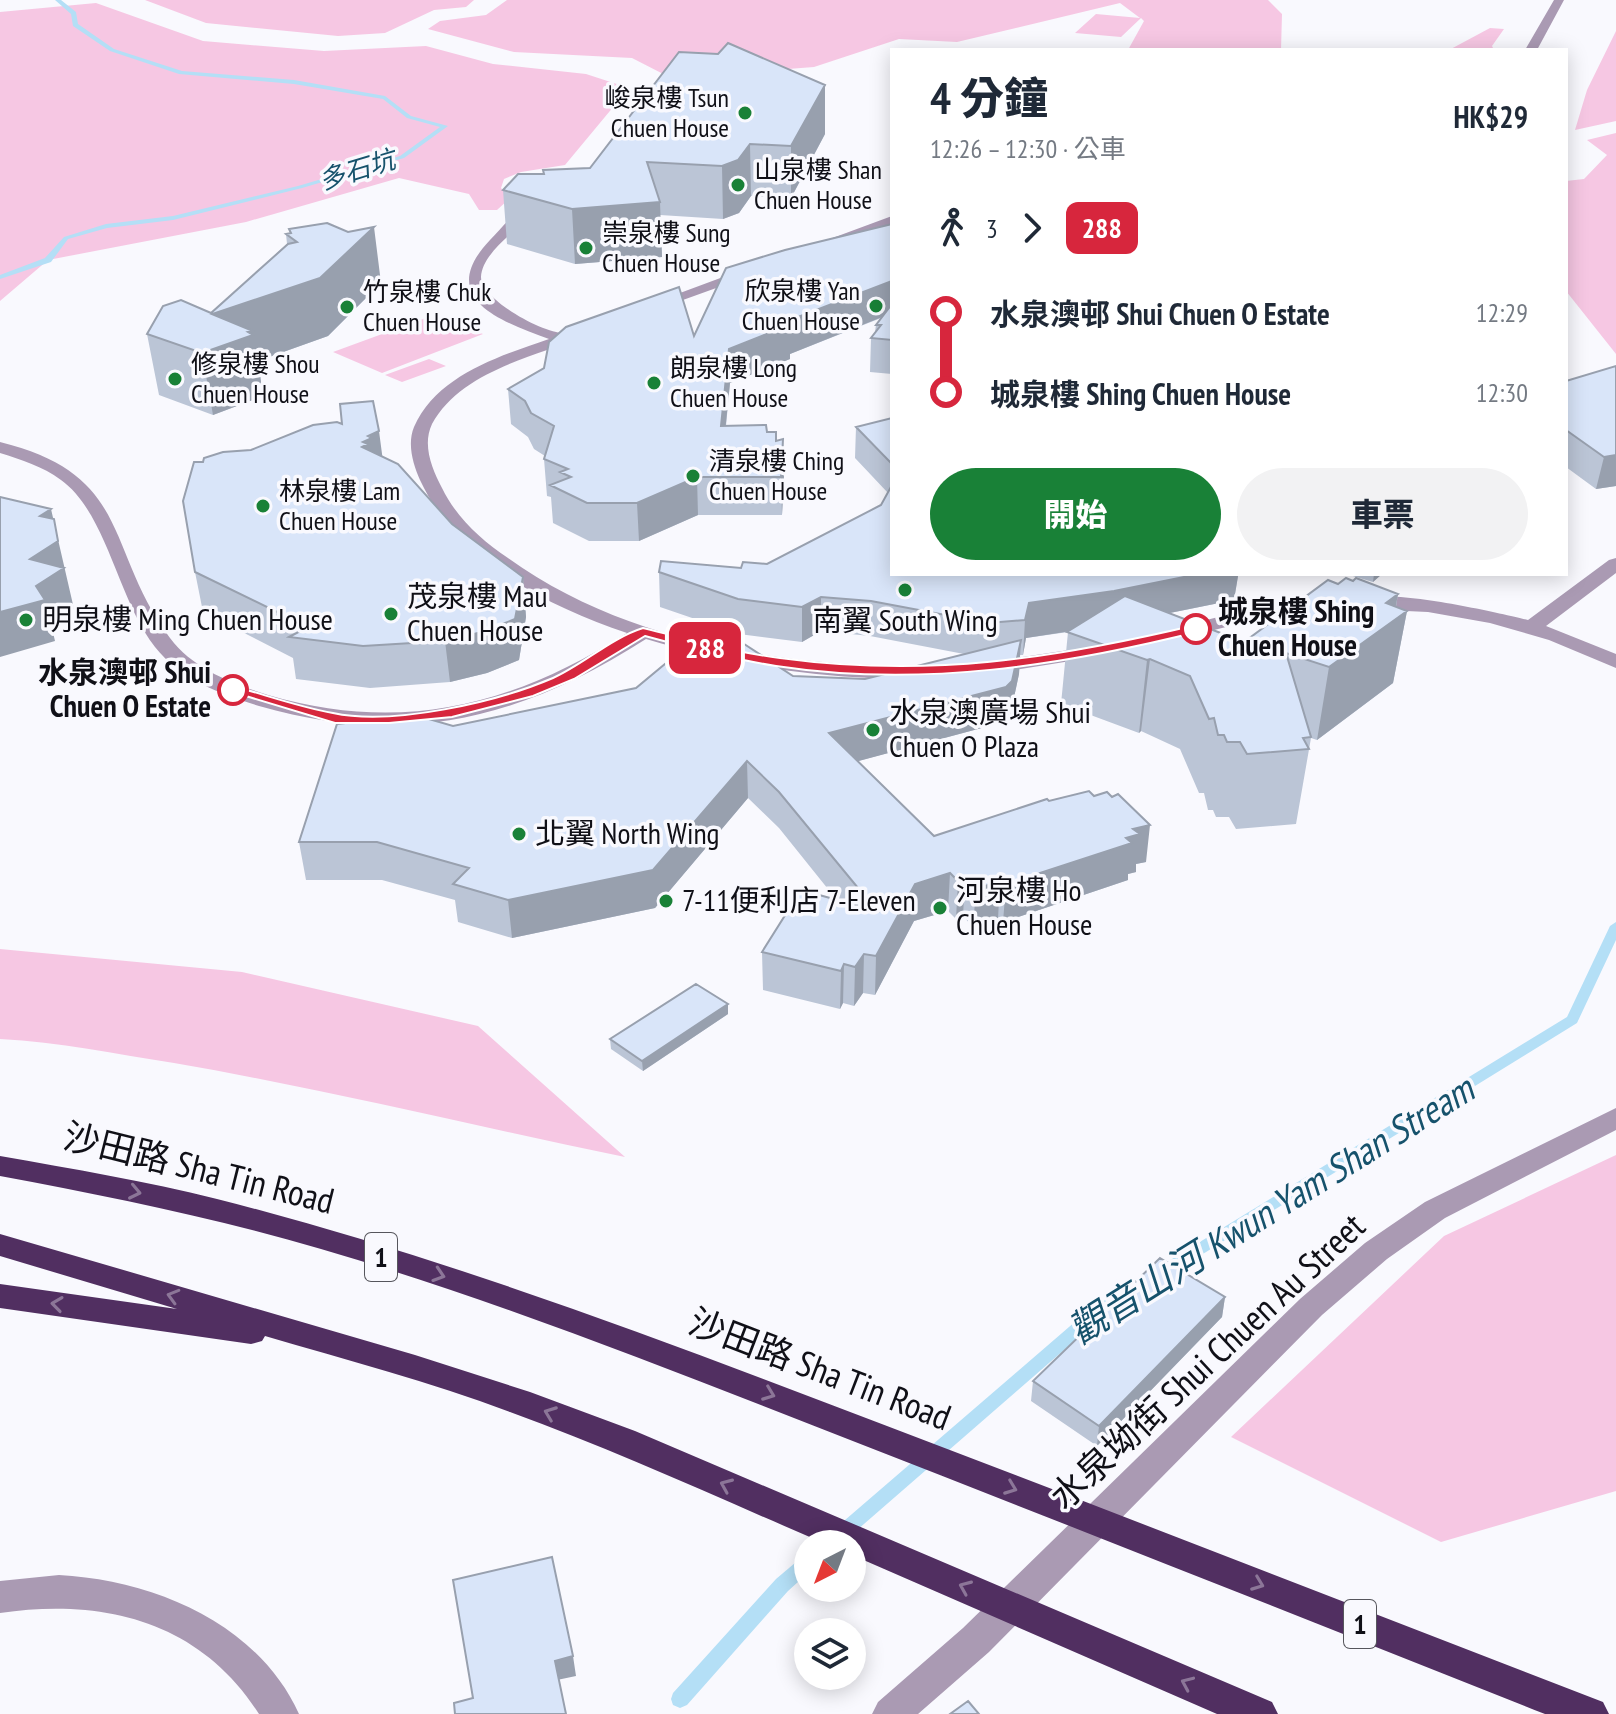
<!DOCTYPE html>
<html lang="zh-TW">
<meta charset="utf-8">
<style>
:root{--surface:#fff;--page:#f2f2f3;--text:#1f2937;--muted:#747a83;--accent:#198137}
body{margin:0;font-family:"PT Sans Narrow","Noto Sans TC",sans-serif;background:var(--page);color:var(--text);height:100vh;display:flex;flex-direction:column;font-size:30px;white-space:nowrap}
*{box-sizing:border-box;margin:0}
p{font-size:26px;color:var(--muted)}
.icon{flex:none;width:44px;height:44px;fill:none;stroke:currentColor;stroke-width:2;stroke-linecap:round;stroke-linejoin:round}
.map{position:relative;flex:1;overflow:hidden}
.panel{position:absolute;left:890px;top:48px;width:678px;height:528px;display:flex;flex-direction:column;background:var(--surface);border-radius:0px;box-shadow:0 4px 20px #0003}
.panel>*{flex:none}
.badge{padding:0 16px;border-radius:12px;font-size:28px;line-height:52px}
.needle{width:52px;rotate:222deg}
.fabs{position:absolute;left:794px;top:1530px;display:grid;gap:16px}
.fabs a{display:grid;place-items:center;width:72px;height:72px;border-radius:50%;background:var(--surface);box-shadow:0 4px 20px #0003;font-size:40px}
.map>.badge{position:absolute;translate:-50% -50%;box-shadow:0 0 0 4px #fff}
.legs{display:flex;align-items:center;gap:12px;height:88px;padding:0 40px;font-size:26px}
.legs p{margin-inline-start:auto}
.overview{display:flex;align-items:center;justify-content:space-between;height:136px;padding:0 40px}
h1{font-size:44px;font-weight:800;line-height:60px}
.cta{display:flex;gap:16px;margin-top:auto;padding:16px 40px}
.cta a{flex:1;height:92px;border-radius:48px;background:var(--accent);color:#fff;font-size:32px;font-weight:800;line-height:92px;text-align:center}
.cta a+a{background:var(--page);color:var(--text)}
ul{padding:0 40px;list-style:none}
li{display:flex;align-items:center;gap:28px;height:80px;font-size:30px}
li i{display:grid;place-items:center;width:12px;height:100%;margin:0 10px;background:currentColor}
li i::after{content:'';width:20px;height:20px;margin:-10px;border:6px solid;border-radius:50%;background:var(--surface)}
li p{margin-inline-start:auto}
li:first-child i{background:linear-gradient(#0000 50%,currentColor 0)}
li:last-child i{background:linear-gradient(currentColor 50%,#0000 0)}
.map>svg:first-child{display:block}
.green{fill:#f6c7e3}
.lines{fill:none;stroke-linecap:round;stroke-linejoin:round}
.stream{fill:#b4dff6;fill-rule:evenodd}
.minor{fill:#aa9ab3;fill-rule:evenodd}
.highway{fill:#512f61;fill-rule:evenodd}
.wall{fill:#bbc5d6}
.shaded-wall{fill:#98a0ae}
.building{fill:#d9e5f9;stroke:#98a0ae;stroke-width:2}
.oneway{stroke:#8c7698}
.line-1{fill:#d7263d;stroke:#fff;stroke-width:2}
.poi-dot{fill:#198137;stroke:#f9f9fe;stroke-width:3}
.stop-1-dot{fill:#fff;stroke:#d7263d;stroke-width:4}
.labels{text-anchor:middle;stroke-width:7;stroke-linejoin:round;paint-order:stroke}
.far-poi-label{font-size:26px;fill:#101017;stroke:#f9f9fe;text-anchor:start}
.far-water-label{font-size:26px;font-style:italic;fill:#16526c;stroke:#f9f9fe}
.shield{fill:#f9f9fe;stroke:#56565c;stroke-width:2}
.shield-label{font-size:28px;font-weight:bold;fill:#101017}
.poi-label{font-size:30px;fill:#101017;stroke:#f9f9fe;text-anchor:start}
.stop-label{font-size:30px;font-weight:bold;fill:#101017;stroke:#f9f9fe;text-anchor:start}
.near-street-label{font-size:36px;fill:#101017;stroke:#f9f9fe}
.near-water-label{font-size:38px;font-style:italic;fill:#16526c;stroke:#f9f9fe}
</style>
<div class="map">
<svg width="1616" height="1714" viewBox="0 0 1616 1714">
<rect width="100%" height="100%" fill="#f9f9fe"/>
<!-- green -->
<path class="green" d="M145,0H474L466,7L434,10L385,33L338,36L206,23Z
M507,0H1268L1282,14L1281,50H1128L1144,21L1141,18L1121,37L1075,33L1096,14L1140,18L1120,3L957,42L899,39L814,67L671,78L632,58L514,52L428,29L440,21L486,15Z
M96,3L203,41L324,51L426,46L493,64L586,74L629,88L565,165L521,172L504,179L501,188L510,198L497,210H479L469,194L399,178L246,222L48,260L0,301V12Z
M1490,28L1504,29L1492,46L1494,50H1449Z
M1616,31V121L1575,130L1587,90Z
M1616,133V354L1566,291V181L1584,179L1607,155L1587,140Z
M434,315L483,334L382,373L333,352Z
M429,359L446,366L402,382L385,375Z
M0,949L242,972L478,1026L625,1157C474,1126 325,1089 174,1063C116,1054 59,1042 0,1039Z
M1616,1155V1491L1441,1542L1231,1437L1444,1236Z"/>
<g class="lines">
<!-- stream -->
<path class="stream" d="M55,0H61L76,12L78,24L114,49L182,71L294,80L385,96L411,116L448,126L404,158L302,188L173,220L107,228L68,239L51,262L0,279V275L45,258L64,237L106,224L173,216L298,186L400,156L440,127L407,118L383,99L294,84L179,74L110,51L73,26L71,14Z
M1616,922V940L1577,1023L1164,1278L1159,1280L1154,1278L1151,1274L1154,1270L1567,1017L1610,926Z
M1130,1286L1135,1288L1138,1292L1135,1296L1103,1316L841,1544H820L823,1539L1091,1308Z
M808,1554V1573L788,1591L687,1705L680,1708L673,1705L671,1699L673,1693L776,1579L802,1557Z"/>
<!-- minor -->
<path class="minor" d="M1554,0H1564L1537,50H1525Z
M527,207L532,208V214C517,230 482,253 481,277C481,300 546,335 566,333C570,333 574,330 578,329L586,334C577,343 560,346 547,350C506,364 454,383 432,424C422,445 432,469 442,488C456,517 481,540 508,558C626,643 782,667 925,666L932,668L936,672L932,676C913,681 891,679 871,678C794,675 719,661 646,639C521,719 405,748 259,706C221,694 181,680 155,647C118,600 107,513 61,480C42,466 22,460 0,453V442C134,475 104,550 170,638C193,669 233,684 268,695C402,734 512,706 627,633C546,605 458,562 420,480C413,464 407,444 414,427C437,375 500,356 549,339C500,321 435,298 490,240C500,230 513,212 527,207Z
M892,216V225L831,246H821L819,243Z
M750,267L757,271L755,274L658,309H648L645,306Z
M1616,558V573L1546,626L1616,654V668L1549,640L1490,623L1428,612L1363,609L1353,603C1372,583 1499,613 1528,620L1609,560Z
M1318,601L1328,607L1325,611L1234,625L1174,640L1164,634L1167,630L1234,613Z
M1095,646L1105,652L1102,656L989,674L979,668L989,662Z
M1616,1108V1130L1445,1218L1387,1259L1322,1315L989,1652L918,1714H872L878,1702L963,1628L1300,1299L1365,1243L1425,1202Z
M59,1575C153,1580 258,1623 299,1714H259C200,1621 103,1598 0,1613V1581Z"/>
<!-- highway -->
<path class="highway" d="M0,1156C73,1169 146,1181 217,1199C446,1257 667,1342 887,1426C1126,1517 1365,1610 1603,1702L1609,1714H1545C1318,1624 1091,1534 863,1445C684,1375 506,1303 321,1249C215,1218 108,1196 0,1176Z
M0,1234L415,1355L530,1392L635,1431L1272,1702L1278,1714H1217L852,1555V1544H826C721,1499 617,1451 510,1412C430,1382 347,1360 265,1336L262,1341L251,1344L0,1308V1284L177,1309L0,1256Z"/>
</g>
<!-- wall -->
<path class="wall" d="M825,134L791,198L751,196L739,213L723,219L660,215L662,257L575,264L507,244L503,190L544,174Z
M892,224V374L870,372L871,338L875,332L876,325L881,318L790,354V359L730,383L726,426L767,432L776,441L784,475L782,515H698L639,541H589L553,523L551,497L547,496L544,459L545,456L534,449L528,437L511,424L508,389L694,336Z
M289,229L381,283L328,336L258,361L263,396L213,415L159,395L147,334L211,313L287,244L286,234L290,233Z
M1616,366V486L1596,489L1566,467V381Z
M892,418V574H1245L1238,576L1234,600L1170,613L1244,642L1338,584L1398,594L1396,607L1407,611L1393,683L1317,740L1311,738L1296,824L1236,829L1229,817H1216L1213,810H1208L1204,793H1199L1180,749L1141,731L1139,733L1061,704L1068,632L1026,638L1023,655H1020L1019,674L1010,716L1004,722L858,761L934,836L1146,862L1136,864V872L1128,874V880L1003,922L998,919L973,927L963,916L956,919L948,911L914,921L875,995L863,993L854,1006L843,1003L840,1009L763,990L762,952L836,899L779,828L748,798L655,908L512,938L458,922L455,900L382,880H306L299,842L453,726L793,676L865,679L964,654L870,636L821,631L802,642L739,634L660,607L659,572L741,568L767,564L881,505L888,493L855,458L856,427Z
M251,450L382,457L452,524L523,577L526,617L519,660L487,673L450,682L370,688L296,679L293,658L203,612L195,572L203,462Z
M1346,574H1382L1373,582Z
M728,1004V1014L643,1071L611,1049L610,1039Z
M1225,1297L1222,1317L1097,1446L1031,1401L1033,1381Z"/>
<!-- shaded-wall -->
<path class="shaded-wall" d="M825,85V134L791,198V146Z
M750,144L751,196L739,213L723,219L722,166Z
M660,202L662,257L575,264L572,209Z
M374,227L381,283L328,336L258,361L263,396L213,415L202,353L212,314Z
M892,281V313L790,354V359L730,383L722,462L721,426L729,349L790,320Z
M379,431L384,469L362,447L363,442L368,436Z
M783,439L784,475L782,515L781,477Z
M1616,455V486L1596,489L1604,457Z
M697,477L698,515L639,541L637,503Z
M51,509L74,609L51,624L55,641L0,657V612L30,559L40,516Z
M1199,574H1245L1238,576L1234,600L1110,625L1026,638L1023,655L1025,620L1029,603Z
M1374,574H1382L1373,582Z
M523,577L526,617L519,660L487,673L450,682L445,641Z
M1398,594L1393,621L1407,611L1393,683L1317,740L1329,667L1386,603Z
M821,597V631L802,642V607Z
M1021,640L1019,674L1010,716L1004,722L829,769V733Z
M1150,659L1141,731L1139,733L1147,660Z
M747,761L748,798L655,908L512,938L508,900Z
M1150,825L1146,862L1136,864V872L1128,874V880L1003,922L1006,884L1126,838L1133,829Z
M950,873L948,911L914,921L875,995L876,956L915,884Z
M965,878L963,916L956,919L958,881Z
M1000,881L998,919L973,927L976,889Z
M864,954L863,993L854,1006L855,967Z
M844,964L843,1003L840,1009L841,971Z
M728,1004V1014L643,1071L642,1061Z
M1225,1297L1222,1317L1097,1446L1099,1426Z
M573,1656L576,1676L557,1680L555,1661Z"/>
<!-- building -->
<path class="building" d="M728,43L825,85L791,146L750,144L738,160L722,166L647,162L660,202L572,209L503,190L518,174H544L543,170L590,168L679,52L718,54Z
M327,223L348,232L374,227L320,278L212,314L253,331L248,332L253,335L202,353L147,334L163,306L181,300L211,313L288,244L297,242L286,234L291,233L289,229Z
M892,224V281L790,320L789,325L729,349L721,426L766,425L767,432H776V441L783,439L781,477H697L637,503H587L550,485L571,477L560,472L568,469L544,459L554,426L531,413L525,401L508,389L544,368L549,342L566,327L679,287L694,336L726,268L785,250Z
M892,304V340L871,338L881,325H876Z
M1616,366V455L1604,457L1566,430V381Z
M373,401L379,431L368,436L372,438L363,442L368,444L362,447L398,464L452,524L523,577L515,619L482,632L445,641L363,646L289,637L308,627L195,572L183,501L194,462H203L204,458L223,452L251,450L313,425L337,422L342,424L340,404Z
M892,418V464L856,427Z
M892,485V574H1199L1114,591L1029,603L1025,620L988,623L871,601L821,597L802,607L738,599L659,572L661,561L741,568L743,562L767,564L881,505Z
M0,497L51,509L40,516L54,519L58,541L30,559L64,568L36,586L45,600L0,612Z
M1346,578L1353,581L1356,578L1398,594L1386,603L1407,611L1329,667L1286,653L1311,737L1303,738L1309,749L1247,754L1240,742H1227L1224,735H1218L1214,718L1209,719L1190,676L1150,659L1147,660L1067,632L1125,596L1244,642L1328,580L1338,584Z
M738,640L793,676L865,679L1021,640L1012,681L1006,687L829,733L934,836L1047,799L1049,801L1089,791L1094,796L1107,792L1112,797L1118,794L1150,825L1133,829L1140,834L1126,838L1132,843L1006,884L1000,881L976,889L965,878L958,881L950,873L915,884L876,956L864,954L855,967L844,964L841,971L762,952L801,890L877,911L779,792L747,761L653,870L508,900L453,884L469,868L377,842H299L337,724L415,715L453,726L636,688L689,644Z
M696,984L728,1004L642,1061L610,1039Z
M1160,1258L1225,1297L1099,1426L1033,1381Z
M552,1557L573,1656L555,1661L566,1714H455L454,1703L473,1698L453,1580Z
M968,1701L979,1714H950Z"/>
<!-- one-way arrows -->
<defs><path id="oneway-chevron" d="M-2-3.5L2.5 0L-2 3.5" fill="none" stroke-width="1.6" stroke-linecap="round" stroke-linejoin="round" transform="scale(2)"/></defs>
<g class="oneway">
<use href="#oneway-chevron" transform="translate(135 1192) rotate(12)"/>
<use href="#oneway-chevron" transform="translate(439 1275) rotate(18)"/>
<use href="#oneway-chevron" transform="translate(173 1296) rotate(-164)"/>
<use href="#oneway-chevron" transform="translate(57 1304) rotate(-172)"/>
<use href="#oneway-chevron" transform="translate(769 1394) rotate(21)"/>
<use href="#oneway-chevron" transform="translate(550 1413) rotate(-159)"/>
<use href="#oneway-chevron" transform="translate(726 1485) rotate(-157)"/>
<use href="#oneway-chevron" transform="translate(1011 1488) rotate(21)"/>
<use href="#oneway-chevron" transform="translate(1258 1584) rotate(21)"/>
<use href="#oneway-chevron" transform="translate(965 1587) rotate(-157)"/>
<use href="#oneway-chevron" transform="translate(1187 1683) rotate(-156)"/>
</g>
<!-- line-1 -->
<path class="line-1" d="M1196,625L1203,629L1201,631C1061,666 920,688 776,666C732,659 689,648 645,636L574,679L533,696L452,717L389,723H335L226,690L233,686C266,695 299,707 333,713C393,726 497,702 553,678C584,664 611,638 643,628C689,639 733,652 780,658C929,678 1052,659 1196,625Z"/>
<!-- markers -->
<g class="poi-dot">
<circle cx="745" cy="113" r="8"/>
<circle cx="738" cy="185" r="8"/>
<circle cx="586" cy="248" r="8"/>
<circle cx="876" cy="306" r="8"/>
<circle cx="347" cy="307" r="8"/>
<circle cx="175" cy="379" r="8"/>
<circle cx="654" cy="383" r="8"/>
<circle cx="693" cy="476" r="8"/>
<circle cx="263" cy="506" r="8"/>
<circle cx="905" cy="590" r="8"/>
<circle cx="391" cy="614" r="8"/>
<circle cx="26" cy="620" r="8"/>
<circle cx="873" cy="730" r="8"/>
<circle cx="519" cy="834" r="8"/>
<circle cx="666" cy="901" r="8"/>
<circle cx="940" cy="908" r="8"/>
</g>
<g class="stop-1-dot">
<circle cx="1196" cy="629" r="14"/>
<circle cx="233" cy="690" r="14"/>
</g>
<g class="labels">
<!-- far-poi labels -->
<g class="far-poi-label">
<text x="729" y="107" text-anchor="end">峻泉樓 Tsun<tspan x="729" dy="30">Chuen House</tspan></text>
<text x="754" y="179">山泉樓 Shan<tspan x="754" dy="30">Chuen House</tspan></text>
<text x="602" y="242">崇泉樓 Sung<tspan x="602" dy="30">Chuen House</tspan></text>
<text x="860" y="300" text-anchor="end">欣泉樓 Yan<tspan x="860" dy="30">Chuen House</tspan></text>
<text x="363" y="301">竹泉樓 Chuk<tspan x="363" dy="30">Chuen House</tspan></text>
<text x="191" y="373">修泉樓 Shou<tspan x="191" dy="30">Chuen House</tspan></text>
<text x="670" y="377">朗泉樓 Long<tspan x="670" dy="30">Chuen House</tspan></text>
<text x="709" y="470">清泉樓 Ching<tspan x="709" dy="30">Chuen House</tspan></text>
<text x="279" y="500">林泉樓 Lam<tspan x="279" dy="30">Chuen House</tspan></text>
</g>
<!-- far-water labels -->
<g class="far-water-label">
<text transform="translate(357 170) rotate(-17)" y="9">多石坑</text>
</g>
<!-- shield labels -->
<g class="shield">
<rect x="365" y="1233" width="32" height="48" rx="6"/>
<rect x="1344" y="1600" width="32" height="48" rx="6"/>
</g>
<g class="shield-label">
<text x="381" y="1267">1</text>
<text x="1360" y="1634">1</text>
</g>
<!-- poi labels -->
<g class="poi-label">
<text x="407" y="607">茂泉樓 Mau<tspan x="407" dy="34">Chuen House</tspan></text>
<text x="42" y="630">明泉樓 Ming Chuen House</text>
<text x="905" y="631" text-anchor="middle">南翼 South Wing</text>
<text x="889" y="723">水泉澳廣場 Shui<tspan x="889" dy="34">Chuen O Plaza</tspan></text>
<text x="535" y="844">北翼 North Wing</text>
<text x="956" y="901">河泉樓 Ho<tspan x="956" dy="34">Chuen House</tspan></text>
<text x="682" y="911">7-11便利店 7-Eleven</text>
</g>
<!-- stop labels -->
<g class="stop-label">
<text x="1218" y="622">城泉樓 Shing<tspan x="1218" dy="34">Chuen House</tspan></text>
<text x="211" y="683" text-anchor="end">水泉澳邨 Shui<tspan x="211" dy="34">Chuen O Estate</tspan></text>
</g>
<!-- near-street labels -->
<g class="near-street-label">
<text transform="translate(199 1168) rotate(14)" y="13">沙田路 Sha Tin Road</text>
<text transform="translate(1207 1361) rotate(-43)" y="13">水泉坳街 Shui Chuen Au Street</text>
<text transform="translate(820 1369) rotate(21)" y="13">沙田路 Sha Tin Road</text>
</g>
<!-- near-water labels -->
<g class="near-water-label">
<text transform="translate(1271 1210) rotate(-32)" y="13">觀音山河 Kwun Yam Shan Stream</text>
</g>
</g>
</svg>
<div class="fabs">
<a><svg class="needle" viewBox="-14 -14 28 28"><path d="M0-13l5 13h-10z" fill="#e53935"/><path d="M0 13l5-13h-10z" fill="#747a83"/></svg></a>
<a><svg class="icon" aria-label="layers" viewBox="0 0 24 24"><path d="M12 4l9 5-9 5-9-5zM3 14l9 5 9-5"/></svg></a>
</div>
<b class="badge" style="left:705px;top:648px;background:#d7263d;color:#fff">288</b>
<section class="panel">
<div class="overview"><div><h1>4 分鐘</h1><p>12:26 – 12:30 · 公車</p></div><b>HK$29</b></div>
<div class="legs"><svg class="icon" aria-label="walk" viewBox="0 0 24 24"><circle cx="13" cy="4" r="2"/><path d="M13 8l-2 6 4 7M11 14l-3 7M7 12l3-4h3l4 4"/></svg>3<svg class="icon" aria-label="forward" viewBox="0 0 24 24"><path d="M9 5l7 7-7 7"/></svg><b class="badge" style="background:#d7263d;color:#fff">288</b></div>
<ul>
<li><i style="color:#d7263d"></i><b>水泉澳邨 Shui Chuen O Estate</b><p>12:29</p></li>
<li><i style="color:#d7263d"></i><b>城泉樓 Shing Chuen House</b><p>12:30</p></li>
</ul>
<div class="cta"><a>開始</a><a>車票</a></div>
</section>
</div>
